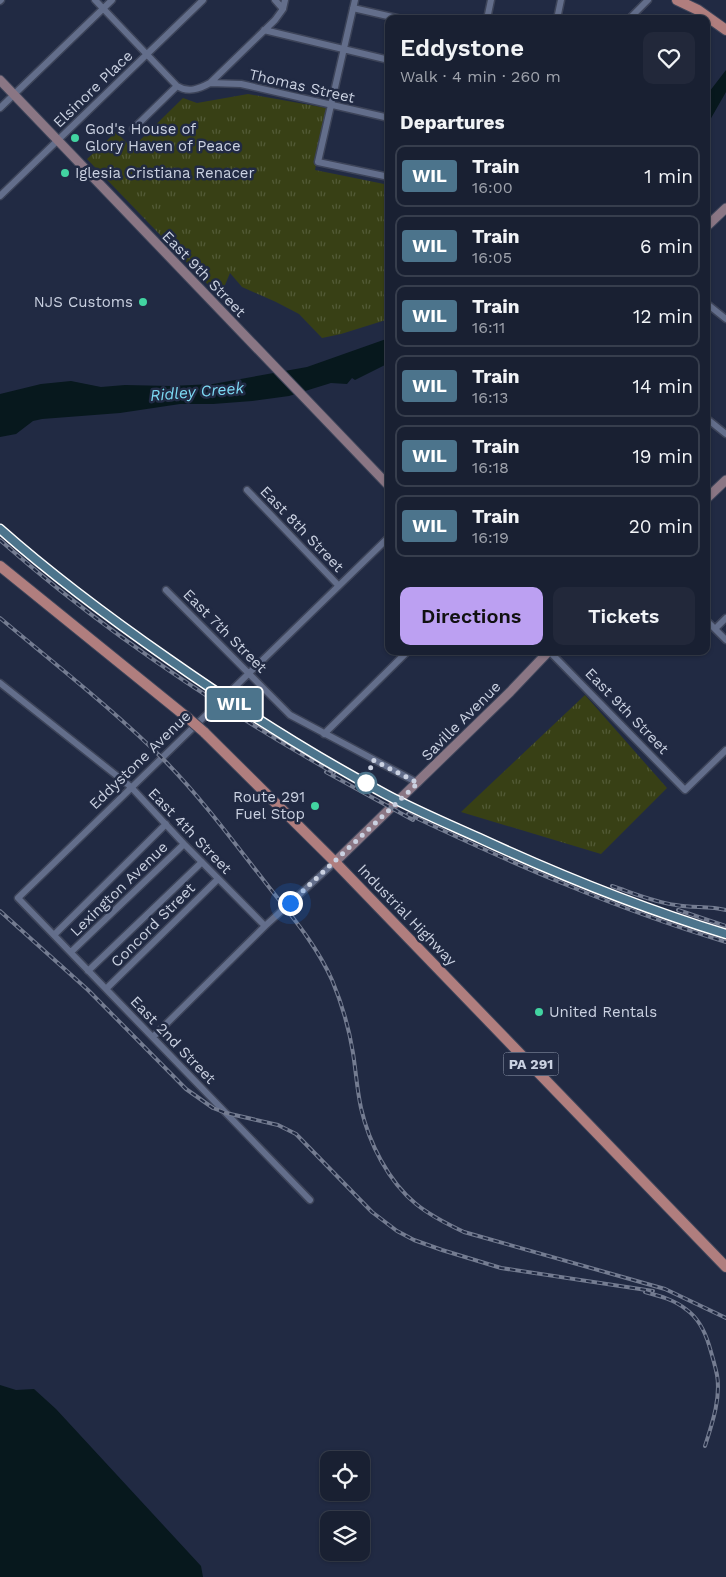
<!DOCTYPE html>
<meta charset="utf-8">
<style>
:root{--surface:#192032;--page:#22283a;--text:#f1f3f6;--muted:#9fa3ac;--line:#373e4d;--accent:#bca0f2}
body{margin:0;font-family:"Work Sans",sans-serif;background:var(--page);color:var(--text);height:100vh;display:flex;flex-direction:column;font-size:19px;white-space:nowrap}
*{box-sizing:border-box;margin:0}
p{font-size:16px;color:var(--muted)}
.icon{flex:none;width:28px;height:28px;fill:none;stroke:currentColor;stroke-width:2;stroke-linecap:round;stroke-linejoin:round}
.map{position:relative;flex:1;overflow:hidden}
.side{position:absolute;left:385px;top:15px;width:325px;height:640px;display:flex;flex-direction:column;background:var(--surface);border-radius:10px;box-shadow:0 1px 4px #0004,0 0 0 1px var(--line)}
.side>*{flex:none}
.badge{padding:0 10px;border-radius:4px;font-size:18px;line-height:32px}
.controls{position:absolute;left:320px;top:1451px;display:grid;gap:10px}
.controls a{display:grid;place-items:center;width:50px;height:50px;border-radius:10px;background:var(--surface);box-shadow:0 1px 4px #0004,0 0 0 1px var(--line);font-size:25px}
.you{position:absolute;width:25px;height:25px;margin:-12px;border:4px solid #fff;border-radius:50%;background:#1a73e8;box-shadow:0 0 0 8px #1a73e833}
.map>.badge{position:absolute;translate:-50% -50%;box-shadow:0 0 0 2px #fff}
h2{padding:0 15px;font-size:19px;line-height:45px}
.round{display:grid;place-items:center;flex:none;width:52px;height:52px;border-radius:10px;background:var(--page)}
.overview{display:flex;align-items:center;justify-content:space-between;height:85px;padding:0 15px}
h1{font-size:24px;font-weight:600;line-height:38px}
.cta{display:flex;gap:10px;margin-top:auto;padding:10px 15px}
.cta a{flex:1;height:58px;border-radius:10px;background:var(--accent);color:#111;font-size:20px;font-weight:600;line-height:58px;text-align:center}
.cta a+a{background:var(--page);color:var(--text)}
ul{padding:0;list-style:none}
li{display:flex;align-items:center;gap:15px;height:62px;margin:0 10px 8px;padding:0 5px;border:2px solid var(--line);border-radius:10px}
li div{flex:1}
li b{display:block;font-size:19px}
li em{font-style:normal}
li .badge{min-width:55px;font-weight:700;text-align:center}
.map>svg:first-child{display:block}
.park{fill:url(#park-tufts)}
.water{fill:#07181d}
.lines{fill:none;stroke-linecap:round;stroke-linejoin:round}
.street-casing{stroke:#3d4459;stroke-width:9}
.secondary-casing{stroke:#3d4459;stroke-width:11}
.primary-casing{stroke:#3d4459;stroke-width:12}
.street{stroke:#636e8b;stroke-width:6}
.secondary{stroke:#8a7684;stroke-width:9}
.primary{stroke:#b07e7e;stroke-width:10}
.rail-casing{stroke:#747c91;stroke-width:4}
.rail{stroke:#212a43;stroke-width:2;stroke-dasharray:5.5;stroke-linecap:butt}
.primary-bridge-casing{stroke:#3d4459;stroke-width:12;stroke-linecap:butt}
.primary-bridge{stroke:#b07e7e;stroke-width:10}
.line-casing{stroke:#fff;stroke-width:11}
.line{stroke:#4c748c;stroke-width:8}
.walk{stroke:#cad1e1;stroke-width:5;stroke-dasharray:0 9}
.poi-dot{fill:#42d4a1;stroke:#212a43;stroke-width:2}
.stop-dot{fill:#fff;stroke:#4c748c;stroke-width:2.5}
.labels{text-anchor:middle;stroke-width:5;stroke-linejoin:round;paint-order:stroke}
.shield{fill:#212a43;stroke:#979fb2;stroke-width:1}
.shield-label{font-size:14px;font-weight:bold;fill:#cad1e1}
.street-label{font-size:15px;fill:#cad1e1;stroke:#212a43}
.poi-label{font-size:15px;fill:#cad1e1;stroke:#212a43;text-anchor:start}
.water-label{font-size:16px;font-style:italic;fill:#7ddaf4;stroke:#212a43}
</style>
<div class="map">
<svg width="726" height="1577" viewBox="0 0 726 1577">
<defs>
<pattern id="park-tufts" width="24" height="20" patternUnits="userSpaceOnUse" patternTransform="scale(1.25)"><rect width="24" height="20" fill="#384015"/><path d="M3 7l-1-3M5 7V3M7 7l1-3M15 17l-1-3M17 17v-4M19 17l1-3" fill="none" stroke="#535b37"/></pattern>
</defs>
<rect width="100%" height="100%" fill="#212a43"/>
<!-- park -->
<path class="park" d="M248,94L327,108L315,170L389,185V319L341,334L322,338L299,314L276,302L242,287L230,273L220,297L87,159L116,132L132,148L183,98L197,103Z
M585,695L667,788L601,854L461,812Z"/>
<!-- water -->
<path class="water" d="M726,70V92L706,127V96Z
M389,338V363L355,380L352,378L347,384L331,383L289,396L252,401L213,404H180L120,413L42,419L33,421L16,434L0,437V394L41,384L71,381L101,387L125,385L171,386L213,384L307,367Z
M0,1385L16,1390L34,1389L56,1409L201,1566L203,1577H0Z"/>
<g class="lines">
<defs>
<path id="street" d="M95,0L177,86
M275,0L283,9
M355,0L318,162L389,177
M0,1L1,0
M353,8L401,19
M487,19L491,0
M557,19L561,0
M629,19L648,0
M264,30L389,60
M210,83L241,84L389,118
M0,108L112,0
M133,129L177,86C188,93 199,89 210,83L275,20L283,9L285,0
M0,196L203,0
M706,303L726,319
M706,418L726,434
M247,490L338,585
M166,590L290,715L418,783
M706,620L726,640
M715,629L726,618
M549,651L685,790L726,750
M0,683L131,787L184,844L265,926
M324,734L408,651
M54,935L166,824
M71,952L184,844
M88,971L202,862
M106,989L218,879
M153,1037L265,926L335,862
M310,1200L18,898L389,537"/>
<path id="secondary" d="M0,80L389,486
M706,227L726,208
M706,499L726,480
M335,862L510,692L549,651"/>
<path id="primary" d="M677,0L698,10L726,30
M0,566L189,719
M204,732L335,862L726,1267"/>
</defs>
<!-- street casing -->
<use href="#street" class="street-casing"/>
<!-- secondary casing -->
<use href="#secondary" class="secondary-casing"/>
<!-- primary casing -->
<use href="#primary" class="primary-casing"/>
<!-- street -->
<use href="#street" class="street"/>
<!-- secondary -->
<use href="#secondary" class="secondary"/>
<!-- primary -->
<use href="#primary" class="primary"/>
<defs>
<path id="rail" d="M0,529L83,597L126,630L215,691L281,734L386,795L550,870L671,916L726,934
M0,540C102,630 216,706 334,773
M0,618C56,665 114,710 166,762C202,799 233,841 265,882C289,913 316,944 332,980C342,1004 349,1028 353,1053C356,1072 357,1090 361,1108C369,1143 388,1181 416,1204C431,1216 447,1224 464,1232L665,1289L726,1318
M326,772L413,820
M408,814C511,863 616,909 726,942
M612,886C633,893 654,902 676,905C693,908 709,906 726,910
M678,910L726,926
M0,911L88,990L186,1089L213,1108L226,1113L278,1125L296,1134L372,1212L397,1231L414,1240L442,1250L501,1268L653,1291
M645,1292C660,1296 675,1300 687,1310C698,1318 705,1332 709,1345C712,1355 715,1365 717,1375C721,1398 712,1424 705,1446"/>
</defs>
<!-- rail casing -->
<use href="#rail" class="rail-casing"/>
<!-- rail -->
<use href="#rail" class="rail"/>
<defs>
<path id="primary-bridge" d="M189,719L204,732"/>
</defs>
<!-- primary-bridge casing -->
<use href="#primary-bridge" class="primary-bridge-casing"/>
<!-- primary-bridge -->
<use href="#primary-bridge" class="primary-bridge"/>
</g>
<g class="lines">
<defs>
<path id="line" d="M0,529C53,576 111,619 170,660C240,709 312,755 387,795C417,811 448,824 479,838C559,875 641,908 726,934"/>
</defs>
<!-- line casing -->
<use href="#line" class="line-casing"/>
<!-- line -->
<use href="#line" class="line"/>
<!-- walk -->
<path class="walk" d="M290,903L418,783L373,760L366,783"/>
</g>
<!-- markers -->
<g class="poi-dot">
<circle cx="75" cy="138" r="5"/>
<circle cx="65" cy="173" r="5"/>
<circle cx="143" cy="302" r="5"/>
<circle cx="315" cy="806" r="5"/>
<circle cx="539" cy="1012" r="5"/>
</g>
<circle class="stop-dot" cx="366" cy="783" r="10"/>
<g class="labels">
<!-- shield labels -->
<rect class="shield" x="503.5" y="1052.5" width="55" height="23" rx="4"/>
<g class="shield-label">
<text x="531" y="1069">PA 291</text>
</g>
<!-- street labels -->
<g class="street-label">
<text transform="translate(302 86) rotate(13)" y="5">Thomas Street</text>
<text transform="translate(93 89) rotate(-44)" y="5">Elsinore Place</text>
<text transform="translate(204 274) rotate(46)" y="5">East 9th Street</text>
<text transform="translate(302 529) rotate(46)" y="5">East 8th Street</text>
<text transform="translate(225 631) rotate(45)" y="5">East 7th Street</text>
<text transform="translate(627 711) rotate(46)" y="5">East 9th Street</text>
<text transform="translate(461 721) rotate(-45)" y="5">Saville Avenue</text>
<text transform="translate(140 760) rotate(-44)" y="5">Eddystone Avenue</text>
<text transform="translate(190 831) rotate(46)" y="5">East 4th Street</text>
<text transform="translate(119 889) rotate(-44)" y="5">Lexington Avenue</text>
<text transform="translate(407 915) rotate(46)" y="5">Industrial Highway</text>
<text transform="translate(153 925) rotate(-45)" y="5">Concord Street</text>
<text transform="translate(173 1040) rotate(46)" y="5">East 2nd Street</text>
</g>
<!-- poi labels -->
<g class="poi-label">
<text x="85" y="134">God's House of<tspan x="85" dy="17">Glory Haven of Peace</tspan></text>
<text x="75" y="178">Iglesia Cristiana Renacer</text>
<text x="133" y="307" text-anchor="end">NJS Customs</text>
<text x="305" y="802" text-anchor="end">Route 291<tspan x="305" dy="17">Fuel Stop</tspan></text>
<text x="549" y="1017">United Rentals</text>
</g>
<!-- water labels -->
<g class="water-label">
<text transform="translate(197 391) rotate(-5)" y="6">Ridley Creek</text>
</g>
</g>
</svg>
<div class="controls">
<a><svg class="icon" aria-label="locate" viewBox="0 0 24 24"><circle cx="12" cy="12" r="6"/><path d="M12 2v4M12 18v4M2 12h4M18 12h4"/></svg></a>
<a><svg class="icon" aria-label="layers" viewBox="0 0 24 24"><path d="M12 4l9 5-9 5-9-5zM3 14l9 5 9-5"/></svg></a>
</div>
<div class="you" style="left:290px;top:903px"></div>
<b class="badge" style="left:234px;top:704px;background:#4c748c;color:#fff">WIL</b>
<section class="side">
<div class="overview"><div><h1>Eddystone</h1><p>Walk · 4 min · 260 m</p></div><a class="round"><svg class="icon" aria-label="heart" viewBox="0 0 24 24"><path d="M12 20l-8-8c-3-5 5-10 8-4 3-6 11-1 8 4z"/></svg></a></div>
<h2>Departures</h2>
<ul>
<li><span class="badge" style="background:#4c748c;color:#fff">WIL</span><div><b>Train</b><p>16:00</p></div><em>1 min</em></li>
<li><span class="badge" style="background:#4c748c;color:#fff">WIL</span><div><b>Train</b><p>16:05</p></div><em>6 min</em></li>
<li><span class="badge" style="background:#4c748c;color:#fff">WIL</span><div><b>Train</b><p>16:11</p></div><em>12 min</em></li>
<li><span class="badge" style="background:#4c748c;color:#fff">WIL</span><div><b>Train</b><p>16:13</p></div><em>14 min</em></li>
<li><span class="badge" style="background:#4c748c;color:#fff">WIL</span><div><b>Train</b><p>16:18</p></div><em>19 min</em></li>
<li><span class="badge" style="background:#4c748c;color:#fff">WIL</span><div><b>Train</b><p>16:19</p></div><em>20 min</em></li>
</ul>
<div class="cta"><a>Directions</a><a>Tickets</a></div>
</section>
</div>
